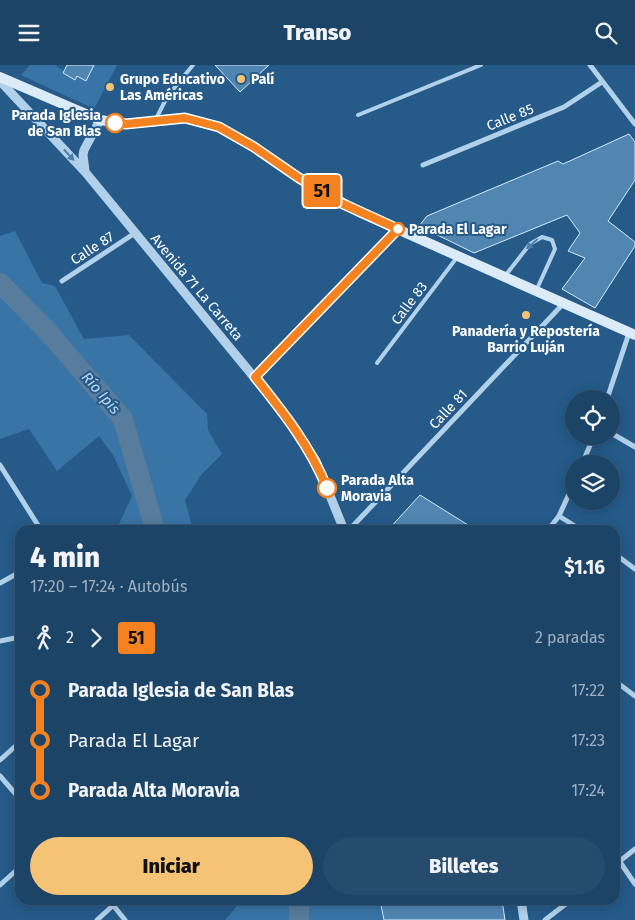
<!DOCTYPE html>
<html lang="es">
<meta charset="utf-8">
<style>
:root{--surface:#1c4467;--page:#254b6d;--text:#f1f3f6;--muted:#a0b0c0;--line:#3a5c7b;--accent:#f4c375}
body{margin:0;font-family:"Fira Sans",sans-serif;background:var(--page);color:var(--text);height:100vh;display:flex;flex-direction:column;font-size:19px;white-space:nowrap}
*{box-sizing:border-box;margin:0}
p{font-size:16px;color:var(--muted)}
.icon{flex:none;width:28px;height:28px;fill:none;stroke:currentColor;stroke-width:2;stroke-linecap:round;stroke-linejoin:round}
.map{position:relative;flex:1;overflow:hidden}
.sheet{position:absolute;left:15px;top:460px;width:605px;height:380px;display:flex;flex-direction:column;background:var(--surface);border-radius:15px;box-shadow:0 2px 12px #0003,0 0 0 1px var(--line)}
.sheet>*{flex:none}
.badge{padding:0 10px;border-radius:4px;font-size:18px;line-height:32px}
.buttons{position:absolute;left:565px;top:325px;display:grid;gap:10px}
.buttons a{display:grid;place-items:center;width:55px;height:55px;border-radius:50%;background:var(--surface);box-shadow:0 2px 12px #0003,0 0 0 1px var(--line);font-size:25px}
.map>.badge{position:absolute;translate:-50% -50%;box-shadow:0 0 0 2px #fff}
.legs{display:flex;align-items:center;gap:8px;height:55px;padding:0 15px;font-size:16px}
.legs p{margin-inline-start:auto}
.overview{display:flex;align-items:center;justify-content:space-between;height:85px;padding:0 15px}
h1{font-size:28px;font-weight:800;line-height:38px}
.button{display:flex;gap:10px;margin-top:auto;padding:10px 15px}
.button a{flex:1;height:58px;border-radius:30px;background:var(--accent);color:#111;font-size:20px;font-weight:800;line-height:58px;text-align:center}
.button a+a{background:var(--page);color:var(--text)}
ul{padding:0 15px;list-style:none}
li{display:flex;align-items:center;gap:18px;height:50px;font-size:19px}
li i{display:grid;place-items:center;width:8px;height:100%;margin:0 6px;background:currentColor}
li i::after{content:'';width:12px;height:12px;margin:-6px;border:4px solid;border-radius:50%;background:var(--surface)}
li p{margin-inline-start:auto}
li:first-child i{background:linear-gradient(#0000 50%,currentColor 0)}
li:last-child i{background:linear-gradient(currentColor 50%,#0000 0)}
header{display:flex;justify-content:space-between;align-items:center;height:65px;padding:0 15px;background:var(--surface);font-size:22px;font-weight:800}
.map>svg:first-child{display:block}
.green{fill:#3974a6}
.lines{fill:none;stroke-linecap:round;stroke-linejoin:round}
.river{stroke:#577c9c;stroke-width:20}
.building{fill:#5186b2;stroke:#d6e8f7}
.service{stroke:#b1d0ea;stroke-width:4}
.minor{stroke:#b1d0ea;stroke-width:5}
.tertiary{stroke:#b1d0ea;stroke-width:9}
.secondary{stroke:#dcebf8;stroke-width:10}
.oneway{fill:#4f7da6}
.line-1-casing{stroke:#fff;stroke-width:11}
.line-1{stroke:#f58220;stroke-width:8}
.poi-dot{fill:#f4c375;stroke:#255a89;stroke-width:2}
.stop-1-dot{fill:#fff;stroke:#f58220;stroke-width:2.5}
.labels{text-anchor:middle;stroke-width:4;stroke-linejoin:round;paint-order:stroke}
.poi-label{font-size:14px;font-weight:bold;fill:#fff;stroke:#255a89;text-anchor:start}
.stop-label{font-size:14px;font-weight:bold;fill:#fff;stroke:#255a89;text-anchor:start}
.street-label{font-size:14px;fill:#fff;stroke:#255a89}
.water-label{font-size:15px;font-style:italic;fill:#bddaf1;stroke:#255a89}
</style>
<header><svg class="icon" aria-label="menu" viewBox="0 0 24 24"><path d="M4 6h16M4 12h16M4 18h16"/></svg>Transo<svg class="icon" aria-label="search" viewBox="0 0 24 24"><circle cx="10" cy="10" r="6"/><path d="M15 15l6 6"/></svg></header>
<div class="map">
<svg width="635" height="855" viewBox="0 0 635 855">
<rect width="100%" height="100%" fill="#255a89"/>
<!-- green -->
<path class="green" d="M30,0H57L56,1L64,6L63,8L75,15L77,11L86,16L94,0H117L94,44L21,10Z
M15,166L42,218L55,221L84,274L129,270L207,349L208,365L222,389L202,409L185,435L193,465H121L118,461L132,431L113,390L99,371L57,406L29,364L0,374V171Z
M242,835H380L384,855H225Z"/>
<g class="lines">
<!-- river -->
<path class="river" d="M0,218L49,268L123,354L155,465
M299,835V855"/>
</g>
<!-- building -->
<path class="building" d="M67,0H94L86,16L77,11L75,15L63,8Z
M215,0H269L240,27Z
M629,69L635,77V115L608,156L635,177V181L595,243L562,224L585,193L568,186L580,168L567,150L474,188L419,161L427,151L558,96L563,99Z
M420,430L476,465H388Z
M380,835H502L505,855H384Z"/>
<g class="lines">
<!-- service -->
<path class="service" d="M358,50L481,0
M156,54L167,32L193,0
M505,211L530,179L542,172L552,175L555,184L536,226
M377,298L458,191"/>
<!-- minor -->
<path class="minor" d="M590,0L635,59
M423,100L564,42L602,17
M62,216L135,168
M255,312L398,164
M607,334L629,268
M611,368L635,382
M582,399L594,371
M0,400L41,465
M559,451L581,465
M349,465L563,239
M548,465L559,451L574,418
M615,489L635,504
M0,518L20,507
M0,576L20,572
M615,616L635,631
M0,695L20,677
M0,711L20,734
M620,797L635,819
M615,800L635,784
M0,820L20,802
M109,835L125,855
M97,855L119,835
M545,855L571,835"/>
<!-- tertiary -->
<path class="tertiary" d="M0,16L86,108L290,356L316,396L344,465
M85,106L83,90L84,85L100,55
M521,835L524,855"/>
<!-- secondary -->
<path class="secondary" d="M0,12L100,55L126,59L185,53L219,62L254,82L299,113L359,147L635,270"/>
</g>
<!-- one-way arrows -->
<defs><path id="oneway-solid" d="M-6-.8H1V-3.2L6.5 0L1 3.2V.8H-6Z" transform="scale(1.25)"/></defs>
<g class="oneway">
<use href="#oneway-solid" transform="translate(69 90) rotate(47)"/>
<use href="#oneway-solid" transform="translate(532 179) rotate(139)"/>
</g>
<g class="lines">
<defs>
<path id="line-1" d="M115,58L126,59L185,53L219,62L254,82L299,113L341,138L398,164L255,312C283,347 310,381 327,423"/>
</defs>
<!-- line-1 casing -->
<use href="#line-1" class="line-1-casing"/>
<!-- line-1 -->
<use href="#line-1" class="line-1"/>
</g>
<!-- markers -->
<g class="poi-dot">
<circle cx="241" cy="14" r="5"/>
<circle cx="110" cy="22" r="5"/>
<circle cx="526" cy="250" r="5"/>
</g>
<g class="stop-1-dot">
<circle cx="115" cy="58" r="9"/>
<circle cx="398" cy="164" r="6"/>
<circle cx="327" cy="423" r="9"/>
</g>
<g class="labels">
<!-- poi labels -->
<g class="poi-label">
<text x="120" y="19">Grupo Educativo<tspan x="120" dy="16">Las Américas</tspan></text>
<text x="251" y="19">Palí</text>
<text x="526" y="271" text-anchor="middle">Panadería y Repostería<tspan x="526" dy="16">Barrio Luján</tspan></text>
</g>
<!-- stop labels -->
<g class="stop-label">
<text x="101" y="55" text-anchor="end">Parada Iglesia<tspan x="101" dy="16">de San Blas</tspan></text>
<text x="409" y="169">Parada El Lagar</text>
<text x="341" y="420">Parada Alta<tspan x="341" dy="16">Moravia</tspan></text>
</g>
<!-- street labels -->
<g class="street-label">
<text transform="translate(510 52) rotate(-22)" y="5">Calle 85</text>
<text transform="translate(92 183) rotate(-33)" y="5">Calle 87</text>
<text transform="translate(197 222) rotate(50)" y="5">Avenida 71 La Carreta</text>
<text transform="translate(409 238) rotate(-53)" y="5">Calle 83</text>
<text transform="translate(448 344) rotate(-47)" y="5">Calle 81</text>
</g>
<!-- water labels -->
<g class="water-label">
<text transform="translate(101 328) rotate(49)" y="5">Río Ipís</text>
</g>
</g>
</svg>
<div class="buttons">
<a><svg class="icon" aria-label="locate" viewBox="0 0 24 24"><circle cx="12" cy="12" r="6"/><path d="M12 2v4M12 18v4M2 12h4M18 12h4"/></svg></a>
<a><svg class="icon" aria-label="layers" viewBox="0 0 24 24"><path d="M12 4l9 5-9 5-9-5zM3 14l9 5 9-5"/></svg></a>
</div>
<b class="badge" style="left:322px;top:126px;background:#f58220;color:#111">51</b>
<section class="sheet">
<div class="overview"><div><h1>4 min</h1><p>17:20 – 17:24 · Autobús</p></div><b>$1.16</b></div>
<div class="legs"><svg class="icon" aria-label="walk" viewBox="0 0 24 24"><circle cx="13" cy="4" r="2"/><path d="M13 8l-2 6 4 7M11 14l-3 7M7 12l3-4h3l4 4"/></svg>2<svg class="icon" aria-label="forward" viewBox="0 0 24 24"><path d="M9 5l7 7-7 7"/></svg><b class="badge" style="background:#f58220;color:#111">51</b><p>2 paradas</p></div>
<ul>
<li><i style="color:#f58220"></i><b>Parada Iglesia de San Blas</b><p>17:22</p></li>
<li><i style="color:#f58220"></i><span>Parada El Lagar</span><p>17:23</p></li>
<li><i style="color:#f58220"></i><b>Parada Alta Moravia</b><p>17:24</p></li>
</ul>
<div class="button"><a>Iniciar</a><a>Billetes</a></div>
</section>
</div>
